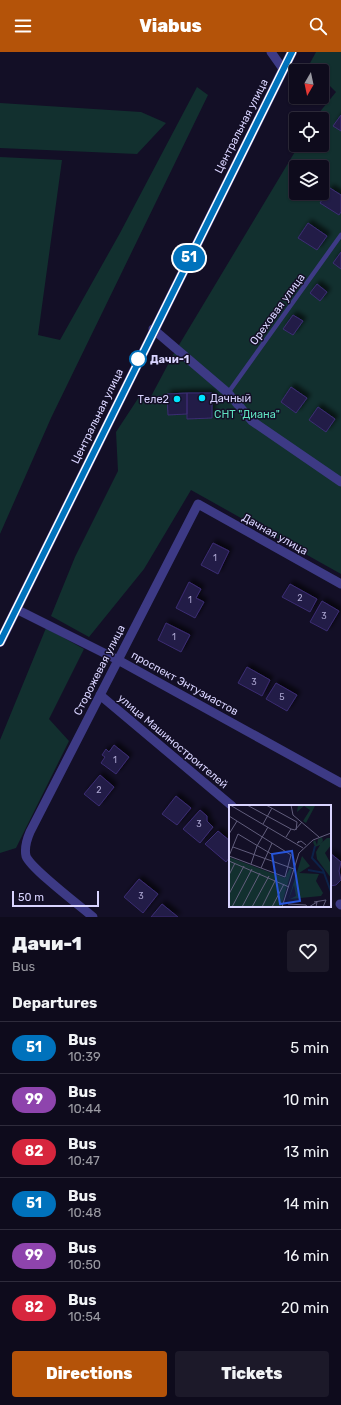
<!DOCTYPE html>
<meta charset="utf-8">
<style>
:root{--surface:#0e0b1c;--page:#1c1929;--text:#f1f3f6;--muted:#9b9ba3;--line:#2e2b3b;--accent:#b45309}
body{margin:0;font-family:Rubik,sans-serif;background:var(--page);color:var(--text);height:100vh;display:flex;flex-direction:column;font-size:15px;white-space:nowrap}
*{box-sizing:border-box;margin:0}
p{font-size:13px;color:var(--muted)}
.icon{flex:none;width:22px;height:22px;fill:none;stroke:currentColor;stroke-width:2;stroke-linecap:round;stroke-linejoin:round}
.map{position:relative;height:865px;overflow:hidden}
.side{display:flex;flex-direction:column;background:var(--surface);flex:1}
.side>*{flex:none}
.badge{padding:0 8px;border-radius:13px;font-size:14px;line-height:26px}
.needle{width:26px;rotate:189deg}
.controls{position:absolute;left:289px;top:12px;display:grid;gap:8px}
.controls a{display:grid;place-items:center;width:40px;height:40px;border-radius:4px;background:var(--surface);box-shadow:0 1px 3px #0004,0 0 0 1px var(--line);font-size:20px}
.scale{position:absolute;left:12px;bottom:10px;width:87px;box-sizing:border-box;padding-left:4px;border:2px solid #d9d4ff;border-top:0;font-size:11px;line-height:14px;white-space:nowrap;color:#d9d4ff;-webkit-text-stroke:3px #130f26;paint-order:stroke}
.map>.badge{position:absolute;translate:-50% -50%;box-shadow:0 0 0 2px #fff}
h2{padding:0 12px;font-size:15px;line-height:36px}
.round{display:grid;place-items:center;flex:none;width:42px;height:42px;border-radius:4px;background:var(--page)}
.overview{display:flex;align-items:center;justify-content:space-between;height:68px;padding:0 12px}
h1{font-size:19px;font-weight:800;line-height:30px}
.cta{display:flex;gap:8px;margin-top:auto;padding:8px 12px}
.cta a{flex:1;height:46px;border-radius:4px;background:var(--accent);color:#fff;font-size:16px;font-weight:800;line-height:46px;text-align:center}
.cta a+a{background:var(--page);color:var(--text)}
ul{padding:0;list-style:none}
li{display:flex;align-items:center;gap:12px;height:52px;padding:0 12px;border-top:1px solid var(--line)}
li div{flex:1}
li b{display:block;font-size:15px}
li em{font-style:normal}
li .badge{min-width:44px;font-weight:700;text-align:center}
header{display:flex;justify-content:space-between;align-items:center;height:52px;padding:0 12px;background:var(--accent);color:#fff;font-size:18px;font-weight:800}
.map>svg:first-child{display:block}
.green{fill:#12302f;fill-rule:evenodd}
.building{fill:#241b47;stroke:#3b2d73;filter:url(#shadow)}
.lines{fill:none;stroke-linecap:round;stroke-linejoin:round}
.service{stroke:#3d3a85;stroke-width:4.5}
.minor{stroke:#3d3a85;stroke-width:9}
.tertiary{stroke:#3d3a85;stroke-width:10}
.line-casing{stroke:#fff;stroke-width:9}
.line{stroke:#0072bc;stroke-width:6}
.stop-dot{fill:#fff;stroke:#0072bc;stroke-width:2}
.poi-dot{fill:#00e5ff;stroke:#130f26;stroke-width:1.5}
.labels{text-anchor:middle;stroke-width:3;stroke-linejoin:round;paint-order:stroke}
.number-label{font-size:9px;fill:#aca6d1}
.street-label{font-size:11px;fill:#d9d4ff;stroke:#130f26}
.stop-label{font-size:11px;font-weight:bold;fill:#d9d4ff;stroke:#130f26;text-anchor:start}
.poi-label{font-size:11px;fill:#d9d4ff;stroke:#130f26;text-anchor:start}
.park-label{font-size:11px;fill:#5fe0c0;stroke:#130f26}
.inset-river{fill:none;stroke:#0c2248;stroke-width:2}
.inset-road{fill:none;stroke:#625e7d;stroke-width:1}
.view{fill:#2655da;fill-opacity:0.15;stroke:#2655da;stroke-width:2}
.inset-edge{fill:none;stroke:#d9d4ff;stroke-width:2}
</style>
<header><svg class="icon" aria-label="menu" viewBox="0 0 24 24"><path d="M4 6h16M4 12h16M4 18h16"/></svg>Viabus<svg class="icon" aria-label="search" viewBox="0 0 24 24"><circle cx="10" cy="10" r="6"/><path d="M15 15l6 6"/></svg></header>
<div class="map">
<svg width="341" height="865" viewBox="0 0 341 865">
<defs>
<filter id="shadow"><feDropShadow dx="3.5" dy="-3.5" stdDeviation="2" flood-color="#0009"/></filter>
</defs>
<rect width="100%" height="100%" fill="#130f26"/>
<!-- green -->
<path class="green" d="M316,0H341V522L191,438L144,517L89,585L51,564L75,505L118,419L116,380L139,345L147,352L173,303L299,93H322V67H314L336,40L322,26V19H314L309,13ZM296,115H322V141H296Z
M197,35L208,43L51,366L0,482V105L62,108L38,283L60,288L120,181Z
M0,51L141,60L166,71L137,102L0,96Z
M46,576L84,597L49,667L69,689L16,796L0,801V688Z"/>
<!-- building -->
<path class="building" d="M341,63V79L333,74Z
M330,136L341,143V160L339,163L320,151Z
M308,171L327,184L317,198L298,186Z
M341,200V217L333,211Z
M317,232L327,240L320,249L310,241Z
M293,263L303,269L293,283L283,277Z
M291,335L307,346L296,361L281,350Z
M187,341H212V366L187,367Z
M187,341V362L168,363L167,342Z
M318,355L335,367L326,380L309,368Z
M213,491L229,499L218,522L201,513Z
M189,530L201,537L196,546L204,550L195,566L176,556Z
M290,532L317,547L310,560L282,545Z
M322,549L339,559L327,579L310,570Z
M166,571L190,583L181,600L158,588Z
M247,615L270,628L262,644L238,631Z
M276,631L297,643L287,659L266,647Z
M114,693L129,705L116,722L101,711L105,705L102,703L106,697L109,700Z
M100,723L114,735L99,754L84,742Z
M176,744L191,756L177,773L162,762Z
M200,758L207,764V769L213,775L200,791L183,777Z
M218,779L230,789V805L226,810L205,792Z
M330,801L341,810L339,819L341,828L336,833L330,834Z
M139,827L158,842L143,861L124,845Z
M162,852L178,865H151Z"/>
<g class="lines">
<!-- service -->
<path class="service" d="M228,341L341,183"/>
<!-- minor -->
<path class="minor" d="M271,0L283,17
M153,277L228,341L252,369L341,430
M16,557L118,608L341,731
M100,643L232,754
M340,852L341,853
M93,865C80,854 30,816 26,804C24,795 27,787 30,780L198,452L341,532"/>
<!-- tertiary -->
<path class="tertiary" d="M0,590L292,0"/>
</g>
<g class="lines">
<defs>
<path id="line" d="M0,590L292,0"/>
</defs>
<!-- line casing -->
<use href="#line" class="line-casing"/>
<!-- line -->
<use href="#line" class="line"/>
</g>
<!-- markers -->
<circle class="stop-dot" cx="138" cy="307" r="8"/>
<g class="poi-dot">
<circle cx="202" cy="346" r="4"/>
<circle cx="177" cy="347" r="4"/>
</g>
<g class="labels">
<!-- number labels -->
<g class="number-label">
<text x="215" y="509">1</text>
<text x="300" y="549">2</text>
<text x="190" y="551">1</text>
<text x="324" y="567">3</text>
<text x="174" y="588">1</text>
<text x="254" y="633">3</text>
<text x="282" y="648">5</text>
<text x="115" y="711">1</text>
<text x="99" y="741">2</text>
<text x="199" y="775">3</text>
<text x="141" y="847">3</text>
</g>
<!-- street labels -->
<g class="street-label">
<text transform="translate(241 74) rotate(-63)" y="4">Центральная улица</text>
<text transform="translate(277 257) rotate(-54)" y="4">Ореховая улица</text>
<text transform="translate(97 364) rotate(-64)" y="4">Центральная улица</text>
<text transform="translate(275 482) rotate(29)" y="4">Дачная улица</text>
<text transform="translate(99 618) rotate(-63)" y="4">Сторожевая улица</text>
<text transform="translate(185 631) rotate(29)" y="4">проспект Энтузиастов</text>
<text transform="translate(173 689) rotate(40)" y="4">улица Машиностроителей</text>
</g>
<!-- stop labels -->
<g class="stop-label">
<text x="150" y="311">Дачи-1</text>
</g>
<!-- poi labels -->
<g class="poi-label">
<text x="210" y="350">Дачный</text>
<text x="169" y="351" text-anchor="end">Теле2</text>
</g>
<!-- park labels -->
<g class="park-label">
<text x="247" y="366">СНТ "Диана"</text>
</g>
</g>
<!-- overview -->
<g transform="translate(229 753)">
<rect width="102" height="102" fill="#130f26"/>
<path d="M69,0L86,1L77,18L74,16L81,5L75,1L68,7ZM93,32L94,36L91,39L98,33H102V40L96,48L102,59V73L88,54L87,47L91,40L86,42L84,37L86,35L88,40L89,34ZM73,51L81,61L70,68L90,69L87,76L94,88L92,91L61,94L67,91L65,80L59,96ZM0,52L56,73L61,63L63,64L52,102H0Z" fill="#12302f"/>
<path class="inset-river" d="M86,41L83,53L94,65L102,87M79,65L96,68"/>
<path class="inset-road" d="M1,0L74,43M18,0L62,24M37,0L68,17L67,25M62,0L64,10L90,32M0,11L62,50L56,72L0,51M34,19L43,3M0,29L8,16M57,32L62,24L66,25L73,17M70,36L68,38L72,36L77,40M4,42L65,64M0,51L9,29L44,50M0,56L60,82M22,59L28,41L39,22M32,63L43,38M0,70L6,58M0,89L15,61M85,97L97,95L94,102M59,99L77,100L78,102M3,102L23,64M13,102L31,68M23,102L40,71M33,102L47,74M43,102L55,79M53,102L70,48L84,35L102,28M80,102L88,97L87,102"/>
<path class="view" d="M63,46L71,96L51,99L43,49Z"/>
<rect width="102" height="102" class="inset-edge"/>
</g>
</svg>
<div class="controls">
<a><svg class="needle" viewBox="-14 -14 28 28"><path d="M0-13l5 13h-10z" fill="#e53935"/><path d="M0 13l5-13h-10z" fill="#9b9ba3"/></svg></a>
<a><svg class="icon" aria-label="locate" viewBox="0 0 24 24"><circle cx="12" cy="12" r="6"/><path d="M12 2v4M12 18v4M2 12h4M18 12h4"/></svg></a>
<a><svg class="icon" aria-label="layers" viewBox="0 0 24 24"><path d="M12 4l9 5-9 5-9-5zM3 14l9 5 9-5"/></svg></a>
</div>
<div class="scale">50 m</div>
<b class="badge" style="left:189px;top:206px;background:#0072bc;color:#fff">51</b>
</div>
<section class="side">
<div class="overview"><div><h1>Дачи-1</h1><p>Bus</p></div><a class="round"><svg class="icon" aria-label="heart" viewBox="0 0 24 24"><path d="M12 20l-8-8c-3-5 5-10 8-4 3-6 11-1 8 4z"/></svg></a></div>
<h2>Departures</h2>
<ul>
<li><span class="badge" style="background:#0072bc;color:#fff">51</span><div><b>Bus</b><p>10:39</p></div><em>5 min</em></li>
<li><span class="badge" style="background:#8e44ad;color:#fff">99</span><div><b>Bus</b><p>10:44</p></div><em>10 min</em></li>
<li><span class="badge" style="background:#d7263d;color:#fff">82</span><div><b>Bus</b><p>10:47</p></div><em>13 min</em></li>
<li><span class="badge" style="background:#0072bc;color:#fff">51</span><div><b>Bus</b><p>10:48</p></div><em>14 min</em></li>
<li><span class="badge" style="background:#8e44ad;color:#fff">99</span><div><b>Bus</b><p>10:50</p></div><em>16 min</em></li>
<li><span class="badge" style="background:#d7263d;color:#fff">82</span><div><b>Bus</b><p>10:54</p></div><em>20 min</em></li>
</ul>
<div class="cta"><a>Directions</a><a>Tickets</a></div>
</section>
